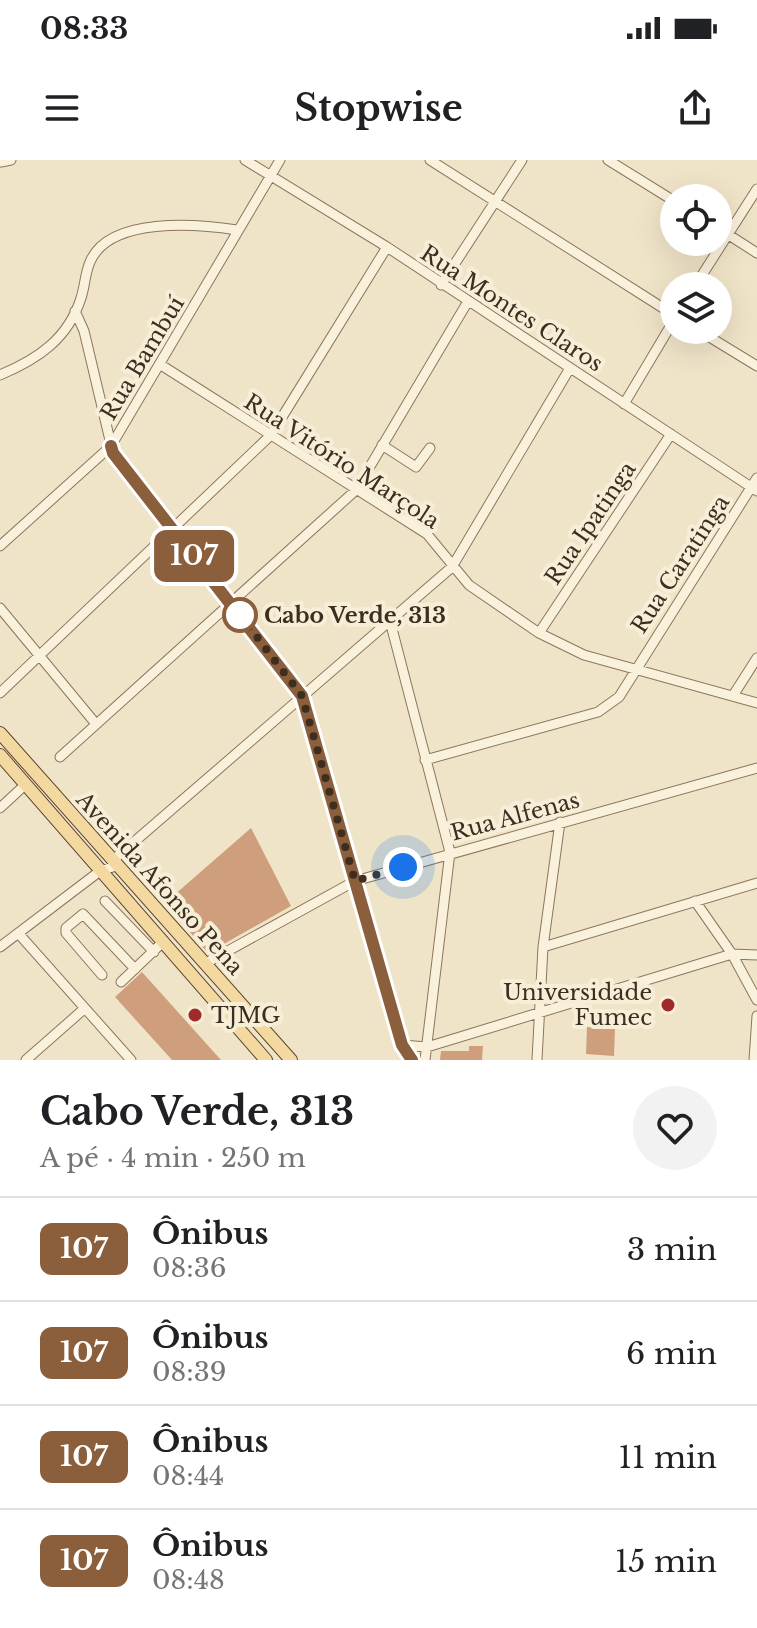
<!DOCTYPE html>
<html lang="pt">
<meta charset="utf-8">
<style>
:root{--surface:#fff;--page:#f2f2f2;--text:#202124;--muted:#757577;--line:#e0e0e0}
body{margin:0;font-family:"Libre Baskerville",serif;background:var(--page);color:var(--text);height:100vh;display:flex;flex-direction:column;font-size:30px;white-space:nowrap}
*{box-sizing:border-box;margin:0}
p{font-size:26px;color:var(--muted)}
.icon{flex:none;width:44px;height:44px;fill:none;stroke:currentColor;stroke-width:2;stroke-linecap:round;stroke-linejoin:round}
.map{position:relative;height:900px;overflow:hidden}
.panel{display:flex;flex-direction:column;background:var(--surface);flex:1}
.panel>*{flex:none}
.badge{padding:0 16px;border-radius:12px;font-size:28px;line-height:52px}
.fabs{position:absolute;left:660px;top:24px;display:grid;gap:16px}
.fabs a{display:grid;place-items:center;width:72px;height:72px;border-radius:50%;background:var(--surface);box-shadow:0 8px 32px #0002;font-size:40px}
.you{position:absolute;width:40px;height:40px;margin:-20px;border:6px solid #fff;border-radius:50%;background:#1a73e8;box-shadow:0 0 0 12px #1a73e833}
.map>.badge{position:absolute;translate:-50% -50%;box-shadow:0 0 0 4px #fff}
.round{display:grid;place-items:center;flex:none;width:84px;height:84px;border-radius:42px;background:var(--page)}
.headline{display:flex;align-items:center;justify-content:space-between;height:136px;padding:0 40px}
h1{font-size:38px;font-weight:700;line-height:60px}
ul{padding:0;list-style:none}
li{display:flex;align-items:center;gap:24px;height:104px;padding:0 40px;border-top:2px solid var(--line)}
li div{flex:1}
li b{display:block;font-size:30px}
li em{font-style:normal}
li .badge{min-width:88px;font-weight:700;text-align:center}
.status{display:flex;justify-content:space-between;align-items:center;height:56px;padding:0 40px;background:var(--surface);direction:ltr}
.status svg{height:22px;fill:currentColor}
header{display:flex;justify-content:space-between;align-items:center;height:104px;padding:0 40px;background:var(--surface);font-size:36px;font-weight:700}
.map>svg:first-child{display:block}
.building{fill:#cf9f7d}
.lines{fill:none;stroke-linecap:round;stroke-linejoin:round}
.minor-casing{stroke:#8d765c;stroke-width:11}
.major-casing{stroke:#5b4430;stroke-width:14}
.minor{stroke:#faf1dc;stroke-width:9}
.major{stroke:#f3d9a0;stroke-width:12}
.line-casing{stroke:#fff;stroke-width:18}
.line{stroke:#8b5e3c;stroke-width:12}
.walk{stroke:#3d2e20;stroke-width:8;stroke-dasharray:0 14.4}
.stop-dot{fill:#fff;stroke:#8b5e3c;stroke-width:4}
.poi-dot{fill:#9e2a2b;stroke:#f7eed8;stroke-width:3}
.labels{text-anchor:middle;stroke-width:8;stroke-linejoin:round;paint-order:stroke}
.street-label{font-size:22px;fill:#3d2e20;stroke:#f7eed8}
.stop-label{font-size:22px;font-weight:bold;fill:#3d2e20;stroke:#f7eed8;text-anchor:start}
.poi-label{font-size:22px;fill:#3d2e20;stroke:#f7eed8;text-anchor:end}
</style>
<div class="status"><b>08:33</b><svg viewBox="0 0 49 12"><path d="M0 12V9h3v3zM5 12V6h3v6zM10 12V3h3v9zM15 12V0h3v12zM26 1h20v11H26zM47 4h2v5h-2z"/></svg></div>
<header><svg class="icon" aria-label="menu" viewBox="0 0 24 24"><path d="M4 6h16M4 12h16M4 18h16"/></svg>Stopwise<svg class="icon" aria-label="share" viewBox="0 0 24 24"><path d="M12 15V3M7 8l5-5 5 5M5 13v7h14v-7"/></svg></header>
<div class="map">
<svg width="757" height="900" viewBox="0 0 757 900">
<rect width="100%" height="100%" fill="#f0e4c8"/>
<!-- building -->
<path class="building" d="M251,668L291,746L208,793L165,743Z
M142,812L221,900H172L115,837Z
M587,867L615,868L614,896L586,894Z
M469,886H483L482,900H440L441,891H469Z"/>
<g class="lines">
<defs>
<path id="minor" d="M245,0L387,87L757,331
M430,0L674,155
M608,0L674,41
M1,2L11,0
M718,68L757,93
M441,125L522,0
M695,126L757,29
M75,151L84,171L113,293L302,536L402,885L412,900
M698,170L757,206
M161,205L427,374L469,425L539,473L584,495L757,543
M0,215C38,199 68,179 81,138C85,126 85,113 90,102C109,56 198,64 237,70
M624,244L674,160
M382,285L416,307L430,288
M0,386L111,286L280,0
M0,448L96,564
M390,461L450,692L425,900
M539,473L671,274
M0,533L271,275L387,87
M734,534L757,498
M60,597L356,330L467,143
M425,600L598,552L619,537L757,318
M0,648L26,624
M112,701L452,407L570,208
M105,741L154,792
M695,741L732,794L757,840
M18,773L131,900
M0,787L100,711L116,706
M543,787L757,723
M206,803L355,721L757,608
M102,815L66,773V768L83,754L135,809
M121,822L164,781
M402,885L427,887L732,794L757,795
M26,900L84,849
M537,900L543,787L560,662
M754,900L757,856"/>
<path id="major" d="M0,573L291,900
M0,595L266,900"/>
</defs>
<!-- minor casing -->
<use href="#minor" class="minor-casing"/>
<!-- major casing -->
<use href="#major" class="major-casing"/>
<!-- minor -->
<use href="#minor" class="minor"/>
<!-- major -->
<use href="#major" class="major"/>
</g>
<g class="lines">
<defs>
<path id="line" d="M111,286L113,293L302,536L402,885L412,900"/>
</defs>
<!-- line casing -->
<use href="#line" class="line-casing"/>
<!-- line -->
<use href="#line" class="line"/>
<!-- walk -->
<path class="walk" d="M240,455L302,536L355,721L403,707"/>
</g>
<!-- markers -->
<circle class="stop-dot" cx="240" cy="455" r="16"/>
<g class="poi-dot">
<circle cx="668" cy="845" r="8"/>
<circle cx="195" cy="855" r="8"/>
</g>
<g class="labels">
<!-- street labels -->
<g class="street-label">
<text transform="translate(512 148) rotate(33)" y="8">Rua Montes Claros</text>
<text transform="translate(142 198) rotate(-59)" y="8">Rua Bambuí</text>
<text transform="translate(342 301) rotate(33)" y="8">Rua Vitório Marçola</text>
<text transform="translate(590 363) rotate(-56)" y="8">Rua Ipatinga</text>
<text transform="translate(680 404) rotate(-57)" y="8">Rua Caratinga</text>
<text transform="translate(515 656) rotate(-15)" y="8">Rua Alfenas</text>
<text transform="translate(160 723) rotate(48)" y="8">Avenida Afonso Pena</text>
</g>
<!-- stop labels -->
<g class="stop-label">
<text x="264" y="463">Cabo Verde, 313</text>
</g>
<!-- poi labels -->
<g class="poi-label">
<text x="652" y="840">Universidade<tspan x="652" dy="25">Fumec</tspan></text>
<text x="211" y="863" text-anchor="start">TJMG</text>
</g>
</g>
</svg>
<div class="fabs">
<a><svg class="icon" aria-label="locate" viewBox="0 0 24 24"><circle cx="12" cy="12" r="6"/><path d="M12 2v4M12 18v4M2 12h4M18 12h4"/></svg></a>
<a><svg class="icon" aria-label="layers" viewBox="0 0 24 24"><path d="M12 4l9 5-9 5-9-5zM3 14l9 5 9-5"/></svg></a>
</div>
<div class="you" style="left:403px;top:707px"></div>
<b class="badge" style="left:194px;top:396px;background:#8b5e3c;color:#fff">107</b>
</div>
<section class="panel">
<div class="headline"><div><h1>Cabo Verde, 313</h1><p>A pé · 4 min · 250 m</p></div><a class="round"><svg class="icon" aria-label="heart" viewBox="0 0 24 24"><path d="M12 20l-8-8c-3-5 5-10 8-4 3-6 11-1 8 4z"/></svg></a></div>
<ul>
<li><span class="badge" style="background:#8b5e3c;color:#fff">107</span><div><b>Ônibus</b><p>08:36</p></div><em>3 min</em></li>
<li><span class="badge" style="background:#8b5e3c;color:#fff">107</span><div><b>Ônibus</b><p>08:39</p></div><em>6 min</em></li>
<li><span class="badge" style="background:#8b5e3c;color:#fff">107</span><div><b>Ônibus</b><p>08:44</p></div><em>11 min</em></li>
<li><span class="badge" style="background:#8b5e3c;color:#fff">107</span><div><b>Ônibus</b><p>08:48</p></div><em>15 min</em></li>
</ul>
</section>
